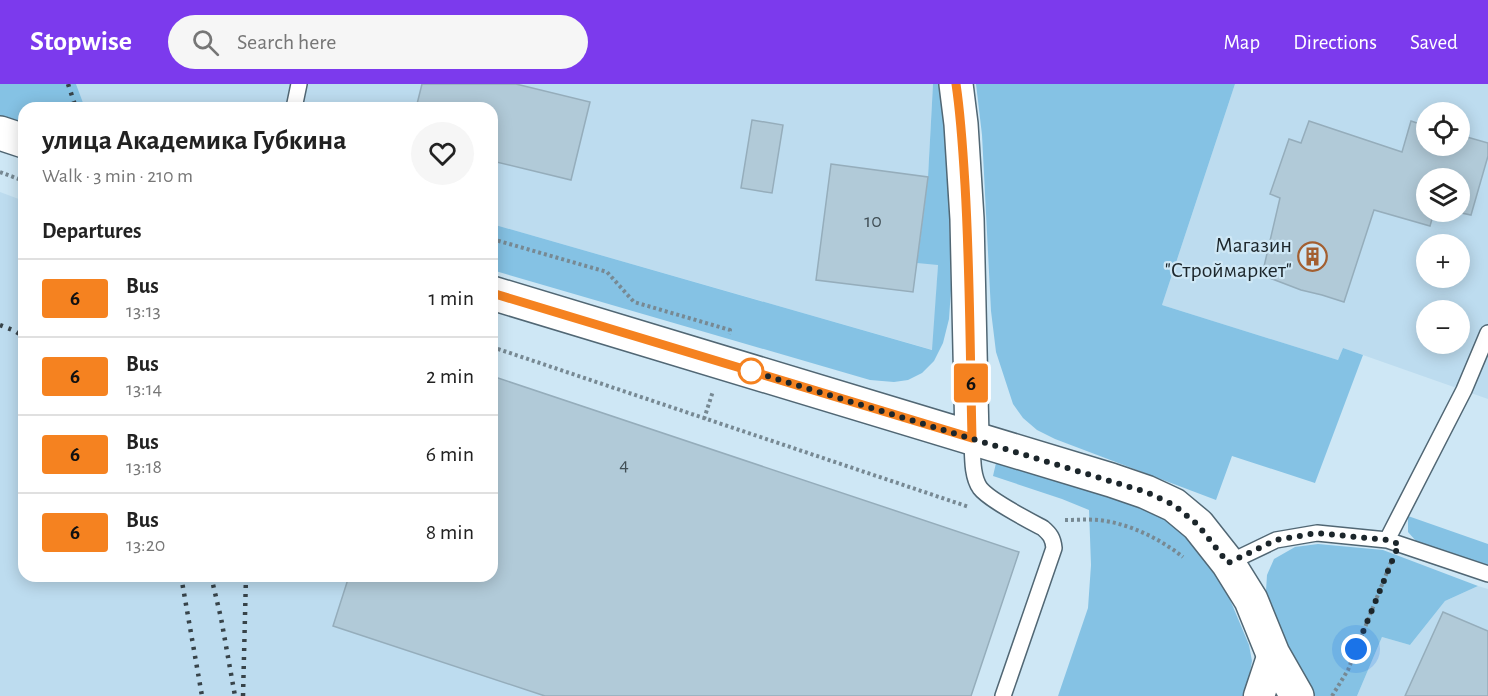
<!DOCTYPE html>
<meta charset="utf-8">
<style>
:root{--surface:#fff;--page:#f6f6f6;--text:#222;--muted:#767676;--line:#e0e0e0;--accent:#7c3aed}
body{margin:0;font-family:"Alegreya Sans",sans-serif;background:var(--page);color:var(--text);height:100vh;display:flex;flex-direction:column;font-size:22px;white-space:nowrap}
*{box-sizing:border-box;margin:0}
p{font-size:20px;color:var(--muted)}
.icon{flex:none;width:33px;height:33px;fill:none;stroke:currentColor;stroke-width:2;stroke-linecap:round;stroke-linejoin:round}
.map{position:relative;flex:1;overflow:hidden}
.panel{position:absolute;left:18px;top:18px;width:480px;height:480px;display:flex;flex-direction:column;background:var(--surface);border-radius:18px;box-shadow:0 3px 15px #0003}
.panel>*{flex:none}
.badge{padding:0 12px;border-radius:4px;font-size:21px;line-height:39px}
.fabs{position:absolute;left:1416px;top:18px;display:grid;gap:12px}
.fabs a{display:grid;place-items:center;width:54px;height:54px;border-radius:50%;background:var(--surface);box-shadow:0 3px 15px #0003;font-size:30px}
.you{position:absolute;width:30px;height:30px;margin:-15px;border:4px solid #fff;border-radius:50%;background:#1a73e8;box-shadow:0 0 0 9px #1a73e833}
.map>.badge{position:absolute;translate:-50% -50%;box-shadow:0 0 0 3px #fff}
h2{padding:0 24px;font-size:22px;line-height:54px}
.round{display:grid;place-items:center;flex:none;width:63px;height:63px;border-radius:32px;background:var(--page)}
.summary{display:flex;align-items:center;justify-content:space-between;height:102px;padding:0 24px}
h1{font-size:28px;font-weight:700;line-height:45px}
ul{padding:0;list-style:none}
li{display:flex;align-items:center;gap:18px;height:78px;padding:0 24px;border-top:2px solid var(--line)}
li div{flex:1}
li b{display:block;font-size:22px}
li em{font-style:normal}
li .badge{min-width:66px;font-weight:700;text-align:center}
header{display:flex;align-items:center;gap:36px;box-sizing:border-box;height:84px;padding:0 30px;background:var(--accent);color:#fff}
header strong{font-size:28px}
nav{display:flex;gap:33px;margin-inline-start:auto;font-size:21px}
.search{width:420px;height:54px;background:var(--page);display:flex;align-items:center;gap:15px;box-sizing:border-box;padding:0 21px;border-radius:33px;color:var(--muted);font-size:22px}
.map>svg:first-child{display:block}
.built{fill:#bddcef;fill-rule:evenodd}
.green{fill:#85c2e4}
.building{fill:#b1cad8;stroke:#95adbb;stroke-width:1.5}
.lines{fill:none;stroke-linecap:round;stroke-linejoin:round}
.service-casing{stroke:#516774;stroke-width:18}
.minor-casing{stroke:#516774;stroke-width:33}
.tertiary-casing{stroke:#516774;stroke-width:36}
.path{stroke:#778993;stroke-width:4;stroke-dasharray:3 3;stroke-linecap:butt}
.service{stroke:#fff;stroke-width:15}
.minor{stroke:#fff;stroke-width:30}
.tertiary{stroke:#fff;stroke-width:33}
.rail{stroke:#374349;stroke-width:4.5;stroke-dasharray:3 6;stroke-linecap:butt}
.line-casing{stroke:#fff;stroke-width:14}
.line{stroke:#f58220;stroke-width:9}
.walk{stroke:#1c262b;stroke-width:6;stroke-dasharray:0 10.8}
.stop-dot{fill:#fff;stroke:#f58220;stroke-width:3}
.labels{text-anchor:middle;stroke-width:4.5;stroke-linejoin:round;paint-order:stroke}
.number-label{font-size:20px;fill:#414f56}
.poi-label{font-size:22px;fill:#1c262b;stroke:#cee7f5;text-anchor:end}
</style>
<header>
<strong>Stopwise</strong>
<div class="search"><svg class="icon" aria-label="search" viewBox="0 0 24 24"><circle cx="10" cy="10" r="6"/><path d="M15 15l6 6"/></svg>Search here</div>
<nav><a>Map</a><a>Directions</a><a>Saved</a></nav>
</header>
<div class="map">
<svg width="1488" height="612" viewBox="0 0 1488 612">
<rect width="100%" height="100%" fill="#cee7f5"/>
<!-- built -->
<path class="built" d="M76,0H933L928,93L917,178L938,180L933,266L492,140V24H85Z
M1235,0H1488V315L1343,264L1338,276L1162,221ZM1426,28H1460V62H1426ZM1426,94H1460V128H1426ZM1426,160H1460V194H1426ZM1426,226H1460V260H1426Z
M0,108L24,117V492H492V292L1019,468L971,612H0Z
M1478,502L1488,505V612H1357L1382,553L1410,561L1445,517Z"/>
<!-- green -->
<path class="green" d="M0,0H76L85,24H24V40L0,32Z
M933,0H942L948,66L951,206L949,235L943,259L934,277L922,289L908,296L894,298L870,296L492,186V140L932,266L938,181L917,179L928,93Z
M976,0H1235L1162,221L1338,276L1343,264L1363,271L1315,399L1232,372L1216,416L1055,355L1037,346L1023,334L1013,320L996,268L991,227L982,51Z
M996,379L1052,394L1142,422L1166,435L1181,446L1212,482L1226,506L1249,561L1252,577L1246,612H1058L1088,524L1091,481L1089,426L1062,415L993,392Z
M1408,432L1488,460V482L1416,457L1408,448Z
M1318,460L1383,466L1478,502L1445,517L1410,561L1382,553L1357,612H1306L1270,532L1266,507L1267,491L1274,475L1295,463Z"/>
<!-- building -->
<path class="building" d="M422,0H516L590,18L571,96L492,77V24H416Z
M752,36L783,41L772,109L741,104Z
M1309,37L1402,68L1411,37L1426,42V62H1460V51L1488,59V72L1471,131L1457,128H1460V94H1426V128H1434L1430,142L1374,126L1344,218L1322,211L1301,206L1262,191L1280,114L1270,110L1289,55L1301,59Z
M831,80L928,93L913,208L816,196Z
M492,292L1019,468L971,612H545L333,542L349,492H492Z
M1443,528L1488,547V612H1405Z"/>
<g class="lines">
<defs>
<path id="service" d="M294,24L299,0
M972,354C973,369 971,391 980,404C989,416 1028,436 1043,444C1050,450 1053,454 1054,464L1003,612
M1387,456L1464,306L1488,249
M1228,479L1276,456L1317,449L1387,456L1488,490"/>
<path id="minor" d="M1259,612L1273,570"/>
<path id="tertiary" d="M956,0L961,40L967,135L972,354
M0,49L24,57
M492,209L1111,396L1146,408L1174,421L1198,441L1228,479L1251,516L1273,570L1297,612"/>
</defs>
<!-- service casing -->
<use href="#service" class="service-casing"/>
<!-- minor casing -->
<use href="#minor" class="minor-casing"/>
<!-- tertiary casing -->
<use href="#tertiary" class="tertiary-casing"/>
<!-- path -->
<path class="path" d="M0,88L24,97
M492,155L607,188L634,218L730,246L729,250
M492,263L969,423
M704,335L713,307
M1065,436C1076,436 1087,435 1098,436C1128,439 1159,454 1183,473
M1332,612L1348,586L1391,478"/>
<!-- service -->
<use href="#service" class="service"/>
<!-- minor -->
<use href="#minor" class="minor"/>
<!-- tertiary -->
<use href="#tertiary" class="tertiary"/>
<!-- rail -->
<path class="rail" d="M68,0L76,24
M0,241L15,247L24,253
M181,492L202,612
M211,492L221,534L235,612
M243,612L246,492"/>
</g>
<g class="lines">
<defs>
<path id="line" d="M492,209L972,354C970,269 970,185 965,101C963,67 961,33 956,0"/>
</defs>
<!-- line casing -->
<use href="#line" class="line-casing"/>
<!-- line -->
<use href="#line" class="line"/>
<!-- walk -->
<path class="walk" d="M751,287L744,285L1146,408L1174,421L1198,441L1228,479L1276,456L1317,449L1387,456L1399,460L1356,565"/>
</g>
<!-- icons -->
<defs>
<symbol id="building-ring" viewBox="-11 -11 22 22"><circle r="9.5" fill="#cee7f5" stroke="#a35f30" stroke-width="1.5"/><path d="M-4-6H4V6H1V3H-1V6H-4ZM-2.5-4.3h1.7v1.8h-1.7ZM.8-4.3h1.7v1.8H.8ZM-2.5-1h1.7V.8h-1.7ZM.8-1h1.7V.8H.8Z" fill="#a35f30"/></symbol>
</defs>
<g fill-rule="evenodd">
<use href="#building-ring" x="1296" y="156" width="33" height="33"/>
</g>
<!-- markers -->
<circle class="stop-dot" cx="751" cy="287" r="12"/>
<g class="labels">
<!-- number labels -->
<g class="number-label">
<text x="873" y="143">10</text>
<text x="624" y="387">4</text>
</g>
<!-- poi labels -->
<g class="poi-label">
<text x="1292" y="168">Магазин<tspan x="1292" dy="25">"Строймаркет"</tspan></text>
</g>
</g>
</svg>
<div class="fabs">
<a><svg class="icon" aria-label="locate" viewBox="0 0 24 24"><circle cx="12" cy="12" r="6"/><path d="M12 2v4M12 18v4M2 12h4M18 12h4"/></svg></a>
<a><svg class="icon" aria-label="layers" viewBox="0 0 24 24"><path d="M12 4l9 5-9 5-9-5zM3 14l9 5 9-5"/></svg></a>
<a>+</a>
<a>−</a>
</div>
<div class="you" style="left:1356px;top:565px"></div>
<b class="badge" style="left:971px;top:299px;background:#f58220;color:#111">6</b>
<section class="panel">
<div class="summary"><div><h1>улица Академика Губкина</h1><p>Walk · 3 min · 210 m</p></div><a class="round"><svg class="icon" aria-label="heart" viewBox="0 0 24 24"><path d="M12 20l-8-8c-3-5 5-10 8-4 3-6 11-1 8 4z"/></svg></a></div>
<h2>Departures</h2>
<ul>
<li><span class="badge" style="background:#f58220;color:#111">6</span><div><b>Bus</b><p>13:13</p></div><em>1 min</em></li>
<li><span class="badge" style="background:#f58220;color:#111">6</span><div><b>Bus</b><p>13:14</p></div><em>2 min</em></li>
<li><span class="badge" style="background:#f58220;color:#111">6</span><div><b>Bus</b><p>13:18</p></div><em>6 min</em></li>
<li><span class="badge" style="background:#f58220;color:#111">6</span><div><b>Bus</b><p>13:20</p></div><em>8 min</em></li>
</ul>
</section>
</div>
